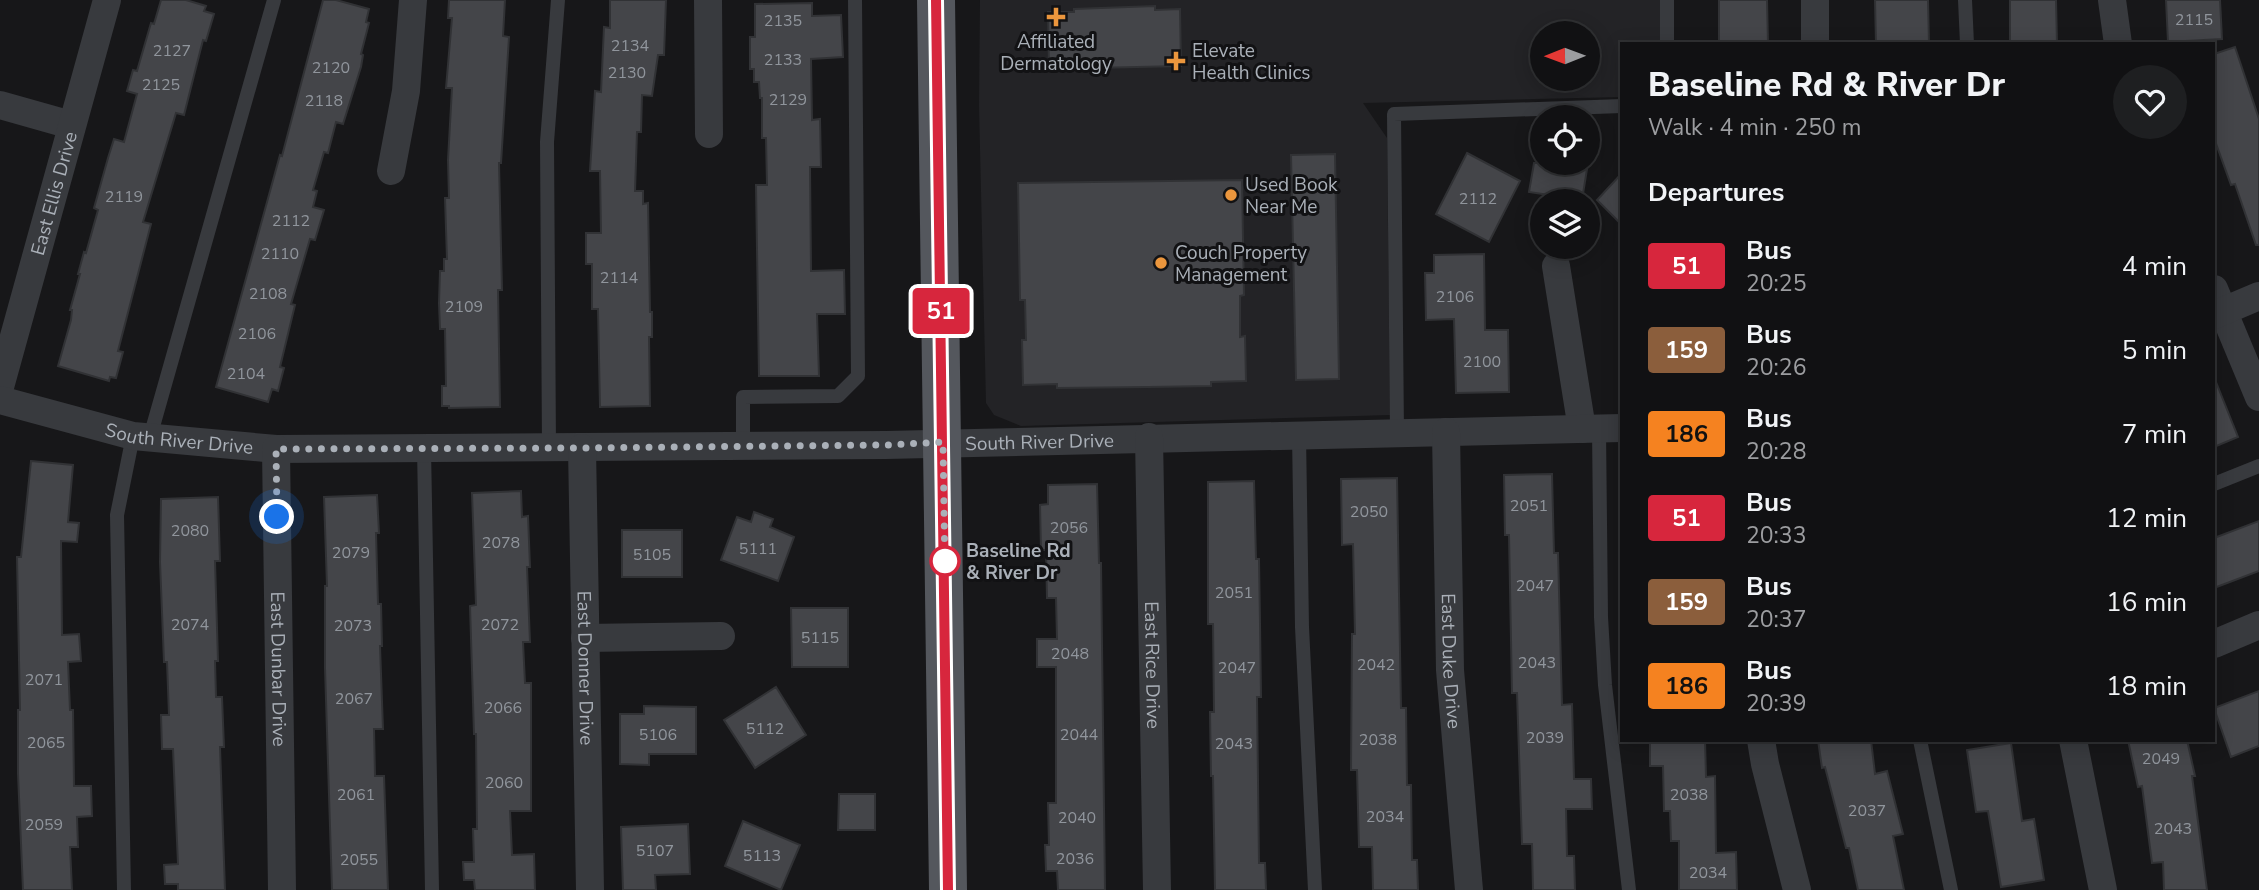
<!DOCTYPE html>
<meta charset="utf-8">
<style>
:root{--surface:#111113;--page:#1e1f21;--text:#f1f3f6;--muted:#9c9da0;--line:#303133}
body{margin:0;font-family:"Nunito Sans",sans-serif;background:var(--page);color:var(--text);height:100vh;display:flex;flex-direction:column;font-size:26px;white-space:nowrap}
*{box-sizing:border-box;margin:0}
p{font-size:23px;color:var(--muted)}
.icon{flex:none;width:38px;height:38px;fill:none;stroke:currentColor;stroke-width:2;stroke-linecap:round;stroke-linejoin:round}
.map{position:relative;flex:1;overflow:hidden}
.sheet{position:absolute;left:1620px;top:42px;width:595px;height:700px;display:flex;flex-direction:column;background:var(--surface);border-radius:0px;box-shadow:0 4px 18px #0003,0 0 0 2px var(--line)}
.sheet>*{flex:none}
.badge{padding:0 14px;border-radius:5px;font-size:24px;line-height:46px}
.needle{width:46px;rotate:269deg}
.fabs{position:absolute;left:1530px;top:21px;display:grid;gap:14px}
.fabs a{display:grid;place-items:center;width:70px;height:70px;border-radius:50%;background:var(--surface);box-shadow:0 4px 18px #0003,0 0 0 2px var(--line);font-size:35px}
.you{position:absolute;width:35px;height:35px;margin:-18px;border:5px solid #fff;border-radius:50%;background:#1a73e8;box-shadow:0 0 0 10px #1a73e833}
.map>.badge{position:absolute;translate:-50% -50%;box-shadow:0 0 0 4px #fff}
h2{padding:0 28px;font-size:26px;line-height:63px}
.round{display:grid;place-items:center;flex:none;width:74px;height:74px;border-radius:37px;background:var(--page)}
.summary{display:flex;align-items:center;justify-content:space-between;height:119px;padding:0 28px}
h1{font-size:33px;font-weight:800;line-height:52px}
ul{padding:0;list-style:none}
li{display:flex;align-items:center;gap:21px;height:84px;padding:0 28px}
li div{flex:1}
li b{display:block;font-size:26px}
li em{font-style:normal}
li .badge{min-width:77px;font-weight:700;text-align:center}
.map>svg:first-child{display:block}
.built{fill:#232326;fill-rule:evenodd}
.building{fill:#444549;stroke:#313235;stroke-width:2}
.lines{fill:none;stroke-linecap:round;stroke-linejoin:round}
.service{stroke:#383a3e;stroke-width:14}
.minor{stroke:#383a3e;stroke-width:28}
.primary{stroke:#54575d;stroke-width:38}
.line-casing{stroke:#fff;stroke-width:16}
.line{stroke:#d7263d;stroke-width:10}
.walk{stroke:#aab0b8;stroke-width:7;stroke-dasharray:0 12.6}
.poi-dot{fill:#eb963d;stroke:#121214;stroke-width:2.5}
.stop-dot{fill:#fff;stroke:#d7263d;stroke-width:3.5}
.labels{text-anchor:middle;stroke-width:6;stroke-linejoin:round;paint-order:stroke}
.number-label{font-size:16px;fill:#90959c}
.poi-label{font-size:19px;fill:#aab0b8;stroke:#121214;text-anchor:start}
.street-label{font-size:19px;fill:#aab0b8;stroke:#121214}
.stop-label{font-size:19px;font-weight:bold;fill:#aab0b8;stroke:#121214;text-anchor:start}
</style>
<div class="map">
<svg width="2259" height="890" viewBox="0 0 2259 890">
<rect width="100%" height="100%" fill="#171719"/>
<!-- built -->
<path class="built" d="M980,0H1663L1664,44H1622V97L1363,103L1387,138L1390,415L1021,426L994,415L986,403L979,106ZM1542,33H1587V79H1542Z"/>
<!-- building -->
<path class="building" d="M161,0H186L206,6L204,11L214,14L206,41L203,40L184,115L176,113L143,222L151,224L118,351L123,352L116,378L110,377L109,381L58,366L71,320L72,310H70L80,274H78L84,252L86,253L98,210L94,208L108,158L114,139L124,142L137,94L127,91L133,70L137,71L151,23L154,24Z
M323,0H336L369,9L366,22L369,23L361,54L363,55L361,67L343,124L336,122L328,153L324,152L313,190L317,191L313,207L324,210L315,240L310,239L291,304L295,305L280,367L284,368L278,391L272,389L268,402L216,387L280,155L282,156Z
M449,0H505L503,36L509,37L501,163H499L502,290H498L500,407L449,408V406H442V386H446L445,329H440L439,303L440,271H444V259H447L445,198H449L448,160L452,88H446L452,18H448Z
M610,0H666L664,55H658L652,96L642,95L641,132H637L635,191H643V204L648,203L650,312H652V337H649L650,406L600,407L598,309H592V264H586V233H601L600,171H590L595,91L601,92L604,27L610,28Z
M1719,0H1767L1768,44H1719Z
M1875,0H1928L1929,44H1876Z
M2010,0H2056L2057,44H2010Z
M2166,0H2220L2222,39L2168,42Z
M812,3V16L841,15L843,57L811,59L812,120L820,119L821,167H810L811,271L844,270L845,314H817L819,376H759L756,185H767L766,138H762V98H760L759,82H754V69H750V37H755V4Z
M1155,6V10L1180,9L1181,66L1049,69L1048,12H1074V9Z
M2235,47L2259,119V245H2256L2235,184L2231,185L2214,138V54Z
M1467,153L1520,181L1489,242L1436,214Z
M1335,154L1339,379L1296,380L1291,155Z
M1534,163H1588L1582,200L1529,192Z
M1622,173V225L1597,200Z
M1242,180L1244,295L1240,296V337L1245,336L1246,381L1211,382V386L1148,387L1057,388V384L1023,385L1022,340H1026L1025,300H1020L1018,183Z
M1484,254L1485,330H1508L1509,392L1456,393L1454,319L1426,320L1425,273H1434V255Z
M2214,377L2238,437L2214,447Z
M31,461L73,465L68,522L79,523L77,542L61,541L62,635L79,634L81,661L68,662L70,710H73L74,786H91L92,816L77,817L78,847H70L72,890H23L18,774V710H20L17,557H21Z
M1552,474L1554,553H1558L1562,705L1572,704L1574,779H1591L1592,809H1566L1567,856H1574L1575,890H1533L1532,844H1522L1517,693H1512L1509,535H1505L1504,475Z
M1397,478L1401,708H1406L1407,785H1411L1412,860H1417L1418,890H1373L1372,847H1359L1357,770H1351L1352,634H1355L1353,544L1342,545L1341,479Z
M1254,481L1256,559H1259L1260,623L1261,697H1257L1259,863H1265L1266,890H1215L1213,776H1211L1210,712H1214L1213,624H1208V482Z
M1097,484L1099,563H1101L1105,890H1058L1057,871H1046L1045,845H1049L1048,803H1056V667H1037V639H1057L1056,598H1047L1046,550H1041L1040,505L1048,504V485Z
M521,491L522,517L528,516L530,567H527L530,642H523L525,683H531V811H510L512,855L534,854L535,890H475L474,880H464L463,862H474L473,829H477L476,734H474L470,606L476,605L472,493Z
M377,495L379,533H376L378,604H381L382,646H380L383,729H374L375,776H384L388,890H332L325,668V586H327L324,497Z
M218,497L220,561H215L218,661H215L216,697H222L224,747H220L225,890H178V884H165L164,865L178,864L173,749H162L161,715H169L167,662H164L160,562L161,499Z
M754,512L773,519L770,527L794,537L778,581L721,560L737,517L751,522Z
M2259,521V571L2214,588V538Z
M622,530H682V577H622Z
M791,608H848V667H792Z
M776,687L806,735L755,768L724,720Z
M2259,691V746L2231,757L2214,708Z
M644,706L696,707V754H649V765L620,764V714H644Z
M1650,740H1705L1706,777L1715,776L1716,853L1736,852L1737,890H1679V841H1671L1670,811H1664L1663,766H1650Z
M1818,740H1871L1875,774L1887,771L1903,834L1893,836L1904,890H1858L1849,848H1846L1825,767L1822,768Z
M2128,740H2187L2195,776H2192L2207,890H2164L2163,862L2152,863L2142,786L2138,787Z
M2011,743L2022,821L2034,819L2044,880L2001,887L1988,811L1976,812L1967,750Z
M839,794H875V830H838Z
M743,821L800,845L781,890L725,866Z
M688,824L690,874L655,875L656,890H623L621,827Z"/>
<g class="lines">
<!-- service -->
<path class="service" d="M1667,0V44
M1965,0L1967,44
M1599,429L1601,617L1605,685L1629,890
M1397,433L1394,114L1622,106
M1299,435L1302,627L1315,890
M150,437L274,0
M743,445V397L838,396L858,376L855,0
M424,448L432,890
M549,448L547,142L558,0
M2214,484L2259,466
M1920,740L1951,890
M124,890L117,515L133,436"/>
<!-- minor -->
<g class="minor">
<path d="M708,0L709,134"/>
<path d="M1815,0V44"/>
<path d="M2112,0L2118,44"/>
<path d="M0,105L71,125"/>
<path d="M391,171L406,91L413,0"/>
<path d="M1556,266L1582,429"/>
<path d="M2214,289L2259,397"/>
<path d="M2214,315L2259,296"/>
<path id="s1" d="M0,387L107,0"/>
<path id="s2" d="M0,400L133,436L276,449L886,445L1622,428"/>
<path id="s3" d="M1446,432L1450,670L1469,890"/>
<path id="s4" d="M1149,437L1157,890"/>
<path id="s5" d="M582,448L590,890"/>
<path id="s6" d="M276,449L282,890"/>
<path d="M585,638L721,636"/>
<path d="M2214,644L2259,625"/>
<path d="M1761,740L1765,764L1797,890"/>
<path d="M2073,740L2103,890"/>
</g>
<!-- primary -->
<path class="primary" d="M936,0L948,890"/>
</g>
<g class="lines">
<defs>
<path id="line" d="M936,0L948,890"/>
</defs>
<!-- line casing -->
<use href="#line" class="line-casing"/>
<!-- line -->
<use href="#line" class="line"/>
<!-- walk -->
<path class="walk" d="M277,517L276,449L582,448L886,445L943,442L945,574V561"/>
</g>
<!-- markers -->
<g class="poi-dot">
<path d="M1052.5 6.5h7v7h7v7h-7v7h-7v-7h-7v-7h7z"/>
<path d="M1172.5 50.5h7v7h7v7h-7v7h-7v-7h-7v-7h7z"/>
<circle cx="1231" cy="195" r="7"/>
<circle cx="1161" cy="263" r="7"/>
</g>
<circle class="stop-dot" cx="945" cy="561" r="14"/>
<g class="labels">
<!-- number labels -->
<g class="number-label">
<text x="2194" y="25">2115</text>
<text x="783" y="26">2135</text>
<text x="630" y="51">2134</text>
<text x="172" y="56">2127</text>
<text x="783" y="65">2133</text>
<text x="331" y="73">2120</text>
<text x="627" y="78">2130</text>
<text x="161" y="90">2125</text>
<text x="788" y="105">2129</text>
<text x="324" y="106">2118</text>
<text x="124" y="202">2119</text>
<text x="1478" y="204">2112</text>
<text x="291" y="226">2112</text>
<text x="280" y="259">2110</text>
<text x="619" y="283">2114</text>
<text x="268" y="299">2108</text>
<text x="1455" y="302">2106</text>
<text x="464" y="312">2109</text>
<text x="257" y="339">2106</text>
<text x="1482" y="367">2100</text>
<text x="246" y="379">2104</text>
<text x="1529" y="511">2051</text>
<text x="1369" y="517">2050</text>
<text x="1069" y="533">2056</text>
<text x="190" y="536">2080</text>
<text x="501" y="548">2078</text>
<text x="758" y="554">5111</text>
<text x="351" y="558">2079</text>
<text x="652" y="560">5105</text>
<text x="1535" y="591">2047</text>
<text x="1234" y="598">2051</text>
<text x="190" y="630">2074</text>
<text x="500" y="630">2072</text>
<text x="353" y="631">2073</text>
<text x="820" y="643">5115</text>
<text x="1070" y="659">2048</text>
<text x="1537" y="668">2043</text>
<text x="1376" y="670">2042</text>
<text x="1237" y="673">2047</text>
<text x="44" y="685">2071</text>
<text x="354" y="704">2067</text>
<text x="503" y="713">2066</text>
<text x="765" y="734">5112</text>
<text x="658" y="740">5106</text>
<text x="1079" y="740">2044</text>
<text x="1545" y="743">2039</text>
<text x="1378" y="745">2038</text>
<text x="46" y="748">2065</text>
<text x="1234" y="749">2043</text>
<text x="2161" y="764">2049</text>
<text x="504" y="788">2060</text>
<text x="356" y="800">2061</text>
<text x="1689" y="800">2038</text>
<text x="1867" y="816">2037</text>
<text x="1385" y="822">2034</text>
<text x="1077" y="823">2040</text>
<text x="44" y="830">2059</text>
<text x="2173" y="834">2043</text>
<text x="655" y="856">5107</text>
<text x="762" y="861">5113</text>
<text x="1075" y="864">2036</text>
<text x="359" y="865">2055</text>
<text x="1708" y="878">2034</text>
</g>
<!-- poi labels -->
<g class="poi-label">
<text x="1056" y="48" text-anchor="middle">Affiliated<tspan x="1056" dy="22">Dermatology</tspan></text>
<text x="1192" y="57">Elevate<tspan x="1192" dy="22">Health Clinics</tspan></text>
<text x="1245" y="191">Used Book<tspan x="1245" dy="22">Near Me</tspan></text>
<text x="1175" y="259">Couch Property<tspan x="1175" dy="22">Management</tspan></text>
</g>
<!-- street labels -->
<g class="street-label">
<text dy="7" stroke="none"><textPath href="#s1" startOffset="201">East Ellis Drive</textPath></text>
<text dy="7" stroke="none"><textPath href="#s2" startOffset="184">South River Drive</textPath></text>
<text dy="7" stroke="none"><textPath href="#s2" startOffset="1045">South River Drive</textPath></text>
<text dy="7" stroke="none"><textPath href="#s3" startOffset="229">East Duke Drive</textPath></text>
<text dy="7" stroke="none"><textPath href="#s4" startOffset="228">East Rice Drive</textPath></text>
<text dy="7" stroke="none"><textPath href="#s6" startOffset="220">East Dunbar Drive</textPath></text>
<text dy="7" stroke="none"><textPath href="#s5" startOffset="220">East Donner Drive</textPath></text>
</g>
<!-- stop labels -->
<g class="stop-label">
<text x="966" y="557">Baseline Rd<tspan x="966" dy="22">&amp; River Dr</tspan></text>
</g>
</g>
</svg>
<div class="fabs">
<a><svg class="needle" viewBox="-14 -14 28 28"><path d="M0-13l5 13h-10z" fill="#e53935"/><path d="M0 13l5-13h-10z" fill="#9c9da0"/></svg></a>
<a><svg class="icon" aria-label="locate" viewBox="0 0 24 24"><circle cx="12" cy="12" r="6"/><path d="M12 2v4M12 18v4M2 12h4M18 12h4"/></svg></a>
<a><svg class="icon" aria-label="layers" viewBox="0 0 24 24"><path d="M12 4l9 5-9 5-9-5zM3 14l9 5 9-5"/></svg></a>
</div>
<div class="you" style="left:277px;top:517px"></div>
<b class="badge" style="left:941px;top:311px;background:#d7263d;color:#fff">51</b>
<section class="sheet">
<div class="summary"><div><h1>Baseline Rd &amp; River Dr</h1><p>Walk · 4 min · 250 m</p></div><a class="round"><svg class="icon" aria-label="heart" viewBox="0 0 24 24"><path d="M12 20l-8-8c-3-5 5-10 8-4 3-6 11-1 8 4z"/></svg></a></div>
<h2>Departures</h2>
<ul>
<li><span class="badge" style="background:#d7263d;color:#fff">51</span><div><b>Bus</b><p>20:25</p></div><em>4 min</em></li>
<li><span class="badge" style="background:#8b5e3c;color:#fff">159</span><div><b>Bus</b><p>20:26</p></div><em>5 min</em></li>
<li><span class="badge" style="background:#f58220;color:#111">186</span><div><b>Bus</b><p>20:28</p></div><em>7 min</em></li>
<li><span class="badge" style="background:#d7263d;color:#fff">51</span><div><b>Bus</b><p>20:33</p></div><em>12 min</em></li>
<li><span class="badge" style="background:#8b5e3c;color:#fff">159</span><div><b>Bus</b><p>20:37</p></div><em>16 min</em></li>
<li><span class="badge" style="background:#f58220;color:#111">186</span><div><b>Bus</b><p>20:39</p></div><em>18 min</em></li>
</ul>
</section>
</div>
